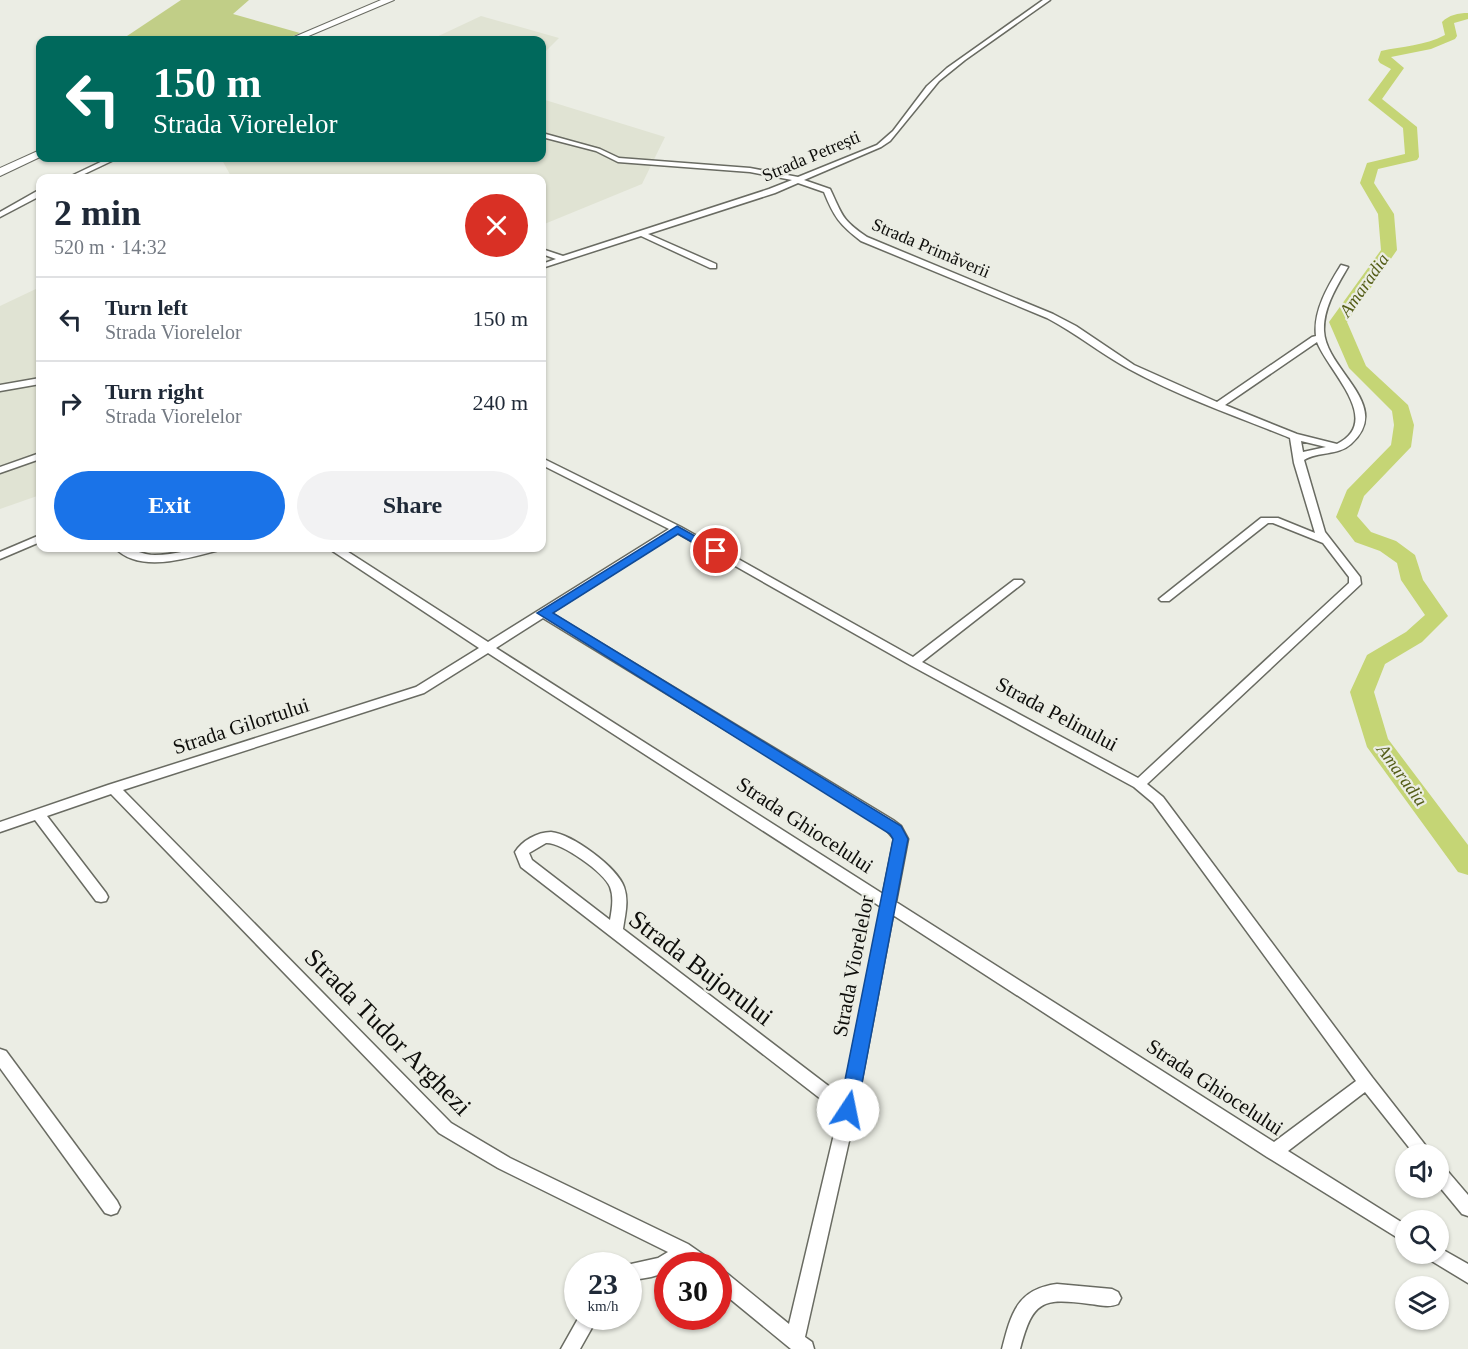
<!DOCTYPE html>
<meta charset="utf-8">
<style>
:root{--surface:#fff;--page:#f2f2f3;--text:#1f2937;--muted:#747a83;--line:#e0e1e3;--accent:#1a73e8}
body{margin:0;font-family:"Times New Roman",serif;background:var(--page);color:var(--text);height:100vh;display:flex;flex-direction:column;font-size:22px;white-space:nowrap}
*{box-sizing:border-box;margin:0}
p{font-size:20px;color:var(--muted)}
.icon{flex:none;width:33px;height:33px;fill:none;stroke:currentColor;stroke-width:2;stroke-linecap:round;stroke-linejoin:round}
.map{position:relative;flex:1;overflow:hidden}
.drawer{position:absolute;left:36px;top:174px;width:510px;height:378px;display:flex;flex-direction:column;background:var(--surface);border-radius:12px;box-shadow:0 2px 4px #0004}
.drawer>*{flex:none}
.top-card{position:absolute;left:36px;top:36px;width:510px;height:126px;border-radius:12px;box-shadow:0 2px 4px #0004;background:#00695c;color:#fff;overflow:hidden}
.tools{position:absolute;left:1395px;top:1144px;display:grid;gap:12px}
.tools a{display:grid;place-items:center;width:54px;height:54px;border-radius:50%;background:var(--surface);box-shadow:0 2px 4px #0004;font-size:30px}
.speed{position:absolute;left:564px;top:1252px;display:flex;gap:12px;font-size:30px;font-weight:700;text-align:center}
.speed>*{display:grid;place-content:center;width:78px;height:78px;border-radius:50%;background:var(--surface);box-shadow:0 2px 4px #0004;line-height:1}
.speed small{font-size:15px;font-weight:400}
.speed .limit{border:9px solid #d22;background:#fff;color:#111}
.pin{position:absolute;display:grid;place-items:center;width:51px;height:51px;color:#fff;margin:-26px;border:3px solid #fff;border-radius:50%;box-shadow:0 2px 6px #0007}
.me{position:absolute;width:66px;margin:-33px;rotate:11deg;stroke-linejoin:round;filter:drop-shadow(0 0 4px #0008)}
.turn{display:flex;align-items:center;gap:21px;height:126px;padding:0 18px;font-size:27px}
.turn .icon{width:78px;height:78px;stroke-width:2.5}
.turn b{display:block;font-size:42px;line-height:51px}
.round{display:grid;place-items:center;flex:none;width:63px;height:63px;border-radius:32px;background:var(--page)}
.overview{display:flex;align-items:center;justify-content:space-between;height:102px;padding:0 18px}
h1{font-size:36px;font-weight:700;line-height:45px}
.action{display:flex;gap:12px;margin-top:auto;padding:12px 18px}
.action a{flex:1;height:69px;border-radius:36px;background:var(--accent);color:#fff;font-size:24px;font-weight:700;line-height:69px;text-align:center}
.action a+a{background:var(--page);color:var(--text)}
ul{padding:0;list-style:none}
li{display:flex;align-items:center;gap:18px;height:84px;padding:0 18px;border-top:2px solid var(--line)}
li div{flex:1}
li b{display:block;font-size:22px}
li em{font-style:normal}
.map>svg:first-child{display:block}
</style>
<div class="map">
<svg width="1468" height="1349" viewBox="0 0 1468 1349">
<rect width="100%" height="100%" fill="#ebede4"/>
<!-- built -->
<g fill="#e0e3d3">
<path d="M481 16 559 38 542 55V40H430Z"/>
<path d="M542 99 665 137 642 184 542 225V178H232L222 160 223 158H542Z"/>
<path d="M40 287V495L0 509V306Z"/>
</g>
<!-- green -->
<path fill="#c1ce87" d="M181 0H249L233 14 300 33 284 40H121Z"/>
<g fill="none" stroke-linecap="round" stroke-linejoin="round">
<!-- river -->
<path fill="#c5d575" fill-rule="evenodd" d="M1468 13V19L1454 23 1457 36 1455 39 1431 49 1391 57 1404 68 1382 99 1417 127 1419 157 1417 160 1378 169 1374 183 1394 214 1397 250 1347 322 1366 366 1408 405 1414 425 1411 447 1364 496 1357 516 1371 532 1396 541 1415 555 1423 580 1448 616 1422 642 1385 664 1374 692 1388 739 1468 845V875L1458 872 1367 747 1350 692 1367 655 1406 632 1425 615 1401 580 1397 563 1380 551 1355 542 1336 517 1347 490 1391 445 1394 425 1392 411 1349 368 1329 322 1381 250 1378 214 1360 183 1367 163 1405 154 1403 128 1368 100 1391 69 1380 63 1378 60 1381 51C1403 46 1424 46 1445 35L1442 22C1449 15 1458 13 1468 13Z"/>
<!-- minor casing -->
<g stroke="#696b62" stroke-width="3">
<g id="minor">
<path d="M1043 0H1050L965 60 939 81 890 141 881 147 804 180 830 189C843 216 841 219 867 237L1053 314 1076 326 1134 365 1217 402 1312 337 1316 336C1313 311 1328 286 1341 265L1348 267C1337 286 1323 308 1324 331 1326 371 1394 405 1351 444 1338 456 1318 451 1304 460L1325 532 1360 577 1361 584 1147 784 1163 797 1372 1077 1433 1155H1415L1365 1092 1288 1151 1406 1225V1243L1267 1157 893 915 856 1110 805 1337 812 1342 814 1349H791L718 1289V1269L724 1271 789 1324 839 1113 521 867 515 852C522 841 537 832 551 832 572 834 617 867 624 887 629 901 625 915 623 929L843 1097 881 907 488 653 424 693 123 790 451 1123 510 1158 688 1244 711 1260 714 1266H690L684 1261 678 1266H668V1272L651 1277 628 1281V1266H622L658 1258 668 1252 498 1168 439 1133 111 794 47 816 106 893 108 897 106 901 101 902 96 901 35 820 0 832V822L108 785 416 687 479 648 331 550 330 548H342L488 642 669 529 542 465V458L681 527 913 657 1014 580H1022L1024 582 1022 584 922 662 1138 778 1349 583V577L1323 543 1273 523H1268L1169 601H1161L1159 599 1261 518H1278L1315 533 1294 463 1290 438C1236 416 1180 397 1129 369 1101 354 1076 333 1047 318L861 241C840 225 834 217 824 192L798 183 775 193 648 234 716 264V268H710L641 236 542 268V264L556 259 542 254V249L563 256 769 189 792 180 750 172 618 162 596 151 542 137V133L600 149 619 158 750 168 798 177 877 145 893 131 927 86 947 68ZM1317 342C1328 371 1384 421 1337 444L1297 434 1225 405ZM1301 441 1326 447 1303 452ZM677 533 910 665 1134 787 1153 803 1356 1081 1274 1142 896 902 908 839 901 826 893 820 551 613ZM543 618 883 826 894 839 883 894 496 648ZM546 843C561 842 604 872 610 887 614 897 612 909 610 920L532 860 529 853Z"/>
<path d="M109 158H118L76 178H67Z"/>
<path d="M37 191H40V196L0 217V212Z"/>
<path d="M40 378V384L0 391V385Z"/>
<path d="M40 453V459L0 473V467Z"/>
<path d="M40 535V542L0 559V552Z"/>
<path d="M115 548C129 546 141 555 155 555 177 555 199 546 220 548L219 550C188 558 140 574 115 548Z"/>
<path d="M0 1049 6 1051 117 1201 120 1207 117 1213 111 1215 105 1213 0 1068Z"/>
<path d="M1438 1165 1444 1167 1468 1195V1216L1462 1214 1438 1185Z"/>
<path d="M1438 1247 1468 1264V1283L1430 1260 1427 1254H1438Z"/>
<path d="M1057 1284 1112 1289 1118 1292 1121 1298 1118 1304C1109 1308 1100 1305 1090 1304 1042 1298 1033 1300 1020 1349H1002C1011 1314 1017 1289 1057 1284Z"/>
<path d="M579 1317H598L580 1349H561Z"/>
</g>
</g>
<!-- primary casing -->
<g stroke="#696b62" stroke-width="2">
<g id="primary">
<path d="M381 0H394L299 40H287Z"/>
<path d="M40 150V157L0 176V168Z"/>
</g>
</g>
<!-- minor -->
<use href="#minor" fill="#fff" fill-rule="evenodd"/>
<!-- primary -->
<use href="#primary" fill="#fff" fill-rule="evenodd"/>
</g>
<!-- route -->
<path fill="#1a73e8" stroke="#114b97" stroke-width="1.5" d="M677 526 722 551 720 553H711L678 534 553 613 901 826 908 839 857 1110 854 1116 848 1118 841 1116 839 1110 893 839 890 834 537 613Z"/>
<g text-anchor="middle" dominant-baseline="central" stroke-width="4.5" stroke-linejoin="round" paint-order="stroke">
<!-- far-street labels -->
<g font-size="18" fill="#0e0e0b" stroke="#ebede4">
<text transform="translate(811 156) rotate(-23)">Strada Petrești</text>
<text transform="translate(931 248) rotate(23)">Strada Primăverii</text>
</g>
<!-- far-water labels -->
<g font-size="18" font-style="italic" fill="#545d18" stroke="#ebede4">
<text transform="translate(1364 285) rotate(-55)">Amaradia</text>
<text transform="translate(1402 775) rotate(54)">Amaradia</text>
</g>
<!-- street labels -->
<g font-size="21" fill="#0e0e0b" stroke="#ebede4">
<text transform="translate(1057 714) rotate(28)">Strada Pelinului</text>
<text transform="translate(241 726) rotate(-18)">Strada Gilortului</text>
<text transform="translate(805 825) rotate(33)">Strada Ghiocelului</text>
<text transform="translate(853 966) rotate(-79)">Strada Viorelelor</text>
<text transform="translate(1215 1087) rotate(33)">Strada Ghiocelului</text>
</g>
<!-- near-street labels -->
<g font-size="26" fill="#0e0e0b" stroke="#ebede4">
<text transform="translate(701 968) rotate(37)">Strada Bujorului</text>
<text transform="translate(388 1032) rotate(45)">Strada Tudor Arghezi</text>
</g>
</g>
</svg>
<div class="tools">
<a><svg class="icon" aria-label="sound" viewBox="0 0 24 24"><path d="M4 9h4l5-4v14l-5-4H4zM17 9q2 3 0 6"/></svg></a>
<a><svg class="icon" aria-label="search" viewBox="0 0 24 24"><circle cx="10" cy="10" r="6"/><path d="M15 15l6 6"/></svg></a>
<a><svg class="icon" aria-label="layers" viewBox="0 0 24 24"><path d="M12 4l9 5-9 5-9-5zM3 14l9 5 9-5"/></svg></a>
</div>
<div class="speed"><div>23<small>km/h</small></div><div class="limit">30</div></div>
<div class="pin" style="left:716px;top:551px;background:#d93025"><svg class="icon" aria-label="arrive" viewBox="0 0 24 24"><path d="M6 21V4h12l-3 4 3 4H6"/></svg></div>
<svg class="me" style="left:848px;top:1110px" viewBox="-20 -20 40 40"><circle r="19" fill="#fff"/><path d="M0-13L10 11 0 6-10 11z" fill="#1a73e8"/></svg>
<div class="top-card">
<div class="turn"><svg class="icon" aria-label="left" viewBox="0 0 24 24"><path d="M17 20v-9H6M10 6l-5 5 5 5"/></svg><div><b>150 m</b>Strada Viorelelor</div></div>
</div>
<section class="drawer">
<div class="overview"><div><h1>2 min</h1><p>520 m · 14:32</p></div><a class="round" style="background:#d93025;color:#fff"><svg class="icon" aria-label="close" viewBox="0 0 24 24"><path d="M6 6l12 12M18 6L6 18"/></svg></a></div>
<ul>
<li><svg class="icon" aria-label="left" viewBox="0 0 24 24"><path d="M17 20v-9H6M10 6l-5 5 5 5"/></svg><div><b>Turn left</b><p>Strada Viorelelor</p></div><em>150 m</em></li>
<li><svg class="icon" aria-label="right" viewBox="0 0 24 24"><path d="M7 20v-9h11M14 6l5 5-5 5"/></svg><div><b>Turn right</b><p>Strada Viorelelor</p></div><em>240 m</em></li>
</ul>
<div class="action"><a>Exit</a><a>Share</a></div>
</section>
</div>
